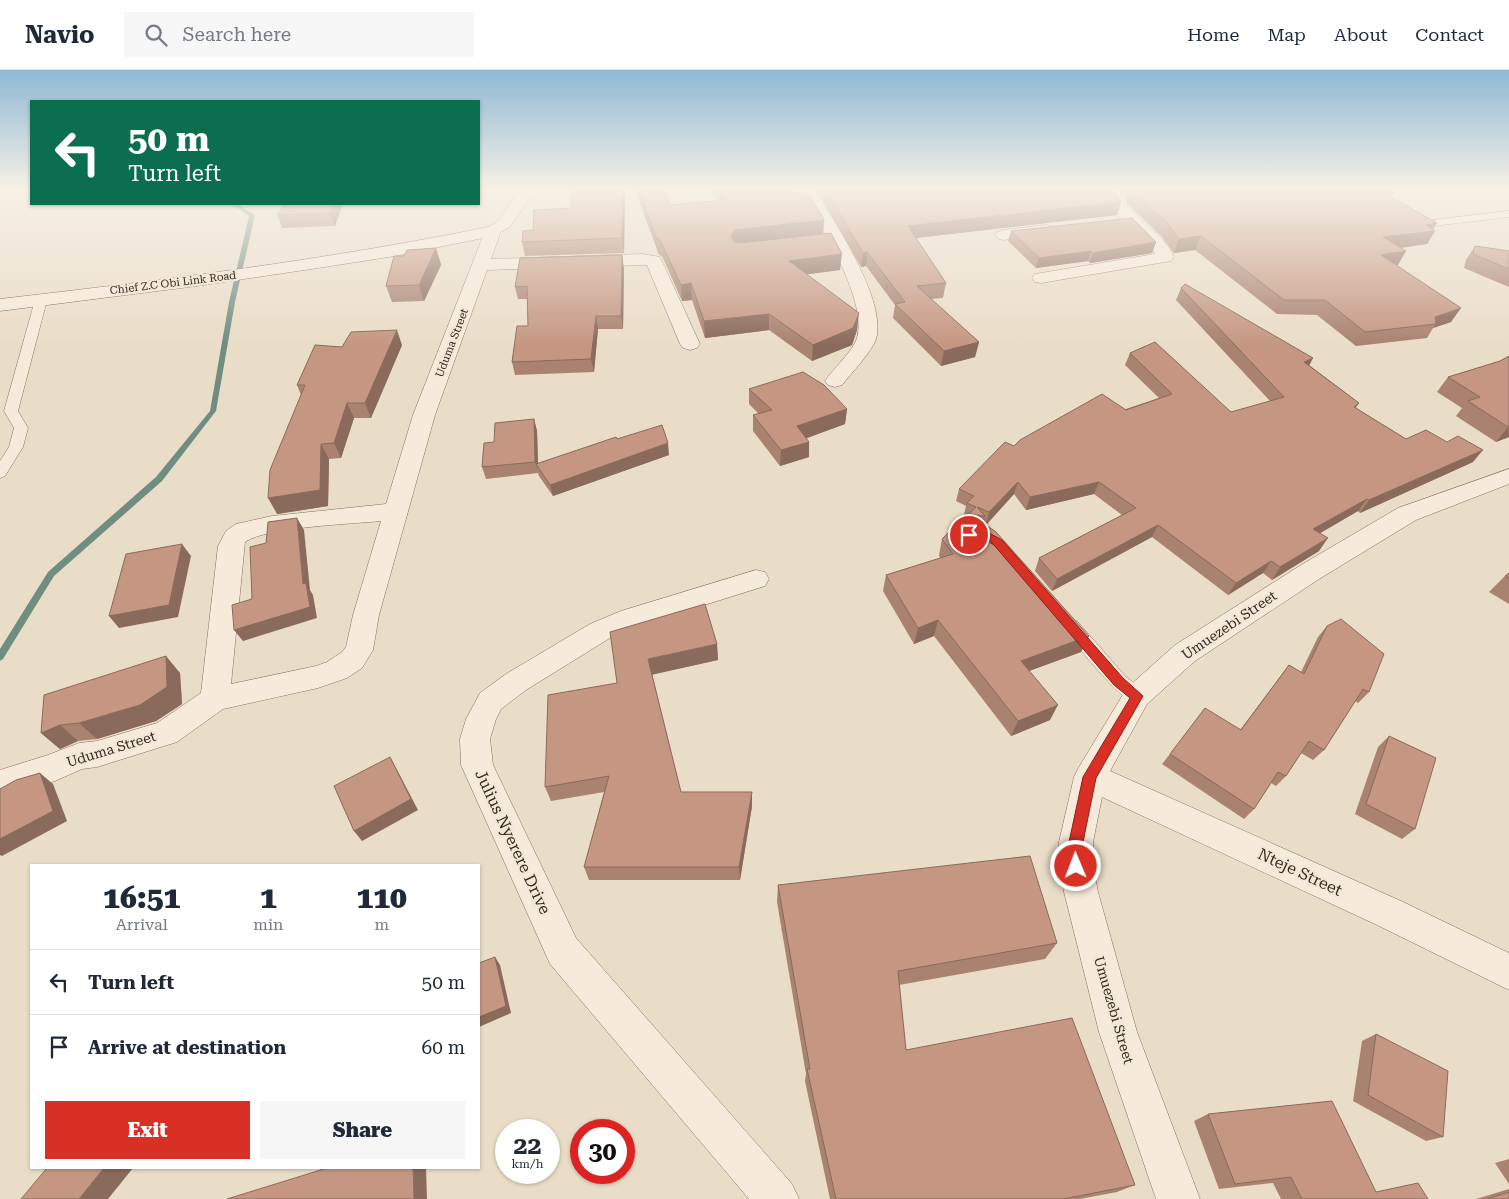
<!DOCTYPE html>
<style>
:root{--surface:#fff;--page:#f6f6f7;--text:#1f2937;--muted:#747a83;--line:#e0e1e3;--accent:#d93025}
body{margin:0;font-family:"Roboto Serif",serif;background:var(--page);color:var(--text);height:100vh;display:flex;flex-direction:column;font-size:19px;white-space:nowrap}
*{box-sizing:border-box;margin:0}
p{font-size:16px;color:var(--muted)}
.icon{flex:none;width:28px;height:28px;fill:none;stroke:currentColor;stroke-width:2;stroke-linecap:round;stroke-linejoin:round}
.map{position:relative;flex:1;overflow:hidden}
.side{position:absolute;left:30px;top:794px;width:450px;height:305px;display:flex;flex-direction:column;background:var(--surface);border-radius:0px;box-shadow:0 1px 4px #0004}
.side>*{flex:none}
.top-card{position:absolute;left:30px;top:30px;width:450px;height:105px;border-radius:0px;box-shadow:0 1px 4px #0004;background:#0b6e4f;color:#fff;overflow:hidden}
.speed{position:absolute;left:495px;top:1049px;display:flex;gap:10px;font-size:25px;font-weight:700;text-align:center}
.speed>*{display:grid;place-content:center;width:65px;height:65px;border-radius:50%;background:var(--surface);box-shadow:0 1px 4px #0004;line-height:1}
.speed small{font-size:12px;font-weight:400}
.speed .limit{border:8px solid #d22;background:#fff;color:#111}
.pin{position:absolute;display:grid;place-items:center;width:42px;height:42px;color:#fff;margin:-21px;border:2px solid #fff;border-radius:50%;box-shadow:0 1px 5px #0007}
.me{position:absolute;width:55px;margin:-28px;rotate:359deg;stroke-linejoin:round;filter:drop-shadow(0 0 4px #0008)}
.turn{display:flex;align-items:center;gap:18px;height:105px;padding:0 15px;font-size:22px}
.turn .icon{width:65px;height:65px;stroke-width:2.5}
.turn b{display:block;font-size:35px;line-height:42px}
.eta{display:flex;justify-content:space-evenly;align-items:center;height:85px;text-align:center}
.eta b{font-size:30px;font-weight:800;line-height:35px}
.action{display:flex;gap:10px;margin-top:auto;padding:10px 15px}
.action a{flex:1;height:58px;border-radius:0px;background:var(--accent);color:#fff;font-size:20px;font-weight:800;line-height:58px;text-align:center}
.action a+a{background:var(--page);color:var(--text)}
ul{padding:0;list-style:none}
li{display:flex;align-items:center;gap:15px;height:65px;padding:0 15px;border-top:1px solid var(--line)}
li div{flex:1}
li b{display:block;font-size:19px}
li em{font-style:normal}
header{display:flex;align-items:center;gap:30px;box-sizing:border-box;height:70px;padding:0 25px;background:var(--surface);border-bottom:1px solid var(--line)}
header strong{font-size:24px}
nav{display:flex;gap:28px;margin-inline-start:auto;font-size:18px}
.search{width:350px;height:45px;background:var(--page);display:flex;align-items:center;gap:12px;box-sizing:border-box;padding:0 18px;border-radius:0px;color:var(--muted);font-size:19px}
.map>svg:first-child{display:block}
</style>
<header>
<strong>Navio</strong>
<div class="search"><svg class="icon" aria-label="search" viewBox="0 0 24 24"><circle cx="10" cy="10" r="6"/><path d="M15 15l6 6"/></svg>Search here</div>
<nav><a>Home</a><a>Map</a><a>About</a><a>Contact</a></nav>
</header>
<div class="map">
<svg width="1509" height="1129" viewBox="0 0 1509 1129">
<rect width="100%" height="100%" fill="#eaddc8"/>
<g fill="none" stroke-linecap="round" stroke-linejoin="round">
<!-- stream -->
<path fill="#708d82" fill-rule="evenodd" d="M232 134H237L255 145 235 232 216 341 162 411 54 506 3 589 0 591V579L48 502 156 407 210 341 229 232 249 146Z"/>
<!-- lane casing -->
<g stroke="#856f5f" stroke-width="1">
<g id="lane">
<path d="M1509 141V147L1433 156 1428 153 1433 150Z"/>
<path d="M41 227 47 230 18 341 28 358 23 377 5 406 0 408V391L9 377 14 358 4 341 35 230Z"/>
<path d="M1071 549 1077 551 1125 606 1144 621 1146 626 1144 631C1142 632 1138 633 1136 633 1121 632 1076 574 1065 561L1062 556 1065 551Z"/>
</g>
</g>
<!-- street casing -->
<g stroke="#856f5f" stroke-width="1">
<g id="street">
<path d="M798 117H813C834 152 887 229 876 269 873 280 850 305 842 315L835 317 828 315 825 311C833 299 853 281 857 268 868 228 818 152 798 117Z"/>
<path d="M1105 117H1121V126L1125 134 1161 168 1170 179 1174 187 1171 191 1041 213 1035 212 1032 208 1035 204 1155 184C1144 158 1106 150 1105 117Z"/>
<path d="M1047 155 1053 157 1055 160 1053 163 1003 170 997 168 995 165 997 162 1003 160Z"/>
<path d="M493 156 499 158 501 161 491 189 642 184 660 187 700 274 697 278 690 280 683 278 680 274 647 195 487 200 435 345 379 545 373 580 362 598 347 608 318 618 223 639 177 672 97 697 82 699 55 711 0 728V700L48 685 79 673 97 671 157 653 201 623 218 476 226 461 236 454 272 446 386 434 413 345 485 161 487 158ZM381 451 353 545 346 577 342 582 327 592 316 596 231 614 245 472C266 457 352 454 381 451Z"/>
<path d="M1509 399V414L1416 450 1319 509 1195 591 1147 634 1110 701 1401 831 1509 883V920L1377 855 1102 727 1093 772V796L1098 822 1137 962 1200 1129H1156L1099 962 1064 822 1059 796V772L1074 707 1079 697 1127 618 1175 575 1301 495 1398 438Z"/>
<path d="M756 500 765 502 769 509 765 516 641 555 610 568 526 620 501 639 496 649 490 669 493 695 576 868 792 1114 799 1129H749L550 894 461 695 460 669 466 649 480 623 506 604 590 554 621 541Z"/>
</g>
</g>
<!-- secondary casing -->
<g stroke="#675042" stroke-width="1">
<path id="secondary" d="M522 117H537L510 157 493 166 395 186 318 198 197 216 0 241V229C164 210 326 190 488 157L498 151Z"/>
</g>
<!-- lane -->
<use href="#lane" fill="#f6ebdb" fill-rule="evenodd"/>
<!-- street -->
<use href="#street" fill="#f6ebdb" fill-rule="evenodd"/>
<!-- secondary -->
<use href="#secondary" fill="#f6ebdb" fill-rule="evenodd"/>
</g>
<!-- wall -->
<g fill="#a98270">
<path d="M625 117 624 183 525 186 522 172 533 160 571 138Z"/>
<path d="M634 117H664L670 135 718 131 712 117H773L824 150 823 164 840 200 807 204 857 260 852 275 812 291 769 260 705 268 692 230 682 231 662 186 659 185Z"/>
<path d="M815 117H1110L1121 132 1117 145 916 168 946 213 943 228 931 229 979 272 975 287 941 296 893 248 895 235 866 196 861 197Z"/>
<path d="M1122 117H1383L1392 127 1435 161 1427 174 1401 178 1398 195H1397L1451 252 1433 258 1427 268 1356 276 1317 245 1277 244 1195 180 1174 183 1162 167 1127 133Z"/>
<path d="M284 134H343L335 156 282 158 277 145Z"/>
<path d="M1011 161 1156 172 1152 183 1090 193 1088 191 1036 198 1008 171Z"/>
<path d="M1475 176 1509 181V217L1464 198 1466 190Z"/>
<path d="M436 178 441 195 424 231 392 232 386 216 404 186Z"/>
<path d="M624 198 623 259H598L594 302 515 305 512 292 528 256 527 229H518L515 217Z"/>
<path d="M1181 218 1309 295 1359 333 1356 338 1406 369 1473 392 1360 443 1358 441 1320 463 1319 481 1272 510 1263 503 1228 525 1152 467 1052 521 1035 501 1039 488 1122 445 1094 424 1026 440 1014 424 986 455 983 454 982 456 1089 566 1081 582 1029 601 1050 650 1011 666 934 566 914 574 883 521 886 505 940 488 939 485 942 469 966 454 968 447 964 445 966 436 956 431 959 419 1014 376 1159 328 1125 295 1130 283 1231 342 1270 331 1176 230Z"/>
<path d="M402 275 371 348H354L341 388 329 389 328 436 277 444 301 325 297 315 342 277Z"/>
<path d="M1509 286V367L1496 372 1456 346 1462 338 1437 322 1448 307 1500 291Z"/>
<path d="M749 319 847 339 845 354 807 368 809 387 780 396 753 361V345L759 344 749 334Z"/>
<path d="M534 349 537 361 538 393 617 369 669 385 553 426 539 406 538 403 486 409 482 397 494 372Z"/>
<path d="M1509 503V534L1489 522 1505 506Z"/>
<path d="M1327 556 1369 622 1358 633 1355 631 1324 680 1313 690 1301 683 1286 706 1276 716 1271 713 1254 739 1244 749 1162 694 1170 684 1240 660 1289 595 1301 602 1318 567Z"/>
<path d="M717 574 718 590 652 604 681 722H752V736L740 810H589L584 797 604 722 551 731 545 717 617 613Z"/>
<path d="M180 603 182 634 156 651 97 669 78 671 60 679 41 663Z"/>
<path d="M1389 666 1415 759 1402 769 1355 744 1378 677Z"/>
<path d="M778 815 1057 873 1045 889 899 915 906 980 1135 1115 1117 1122 1080 1129H830L805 1011 806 1004 777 832Z"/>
<path d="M1376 964 1443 1067 1426 1071 1353 1031 1362 971Z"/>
<path d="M1208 1044 1376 1122 1428 1129H1281L1273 1113 1219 1119 1194 1051Z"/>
<path d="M1509 1089V1114L1495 1093Z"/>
<path d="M1509 1119V1129H1476Z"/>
</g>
<!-- shaded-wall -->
<g fill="#8a6a5b">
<path d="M623 117H625L624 183 622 168Z"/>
<path d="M1394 123 1386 136V124Z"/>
<path d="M1121 132 1117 145 906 169 908 156Z"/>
<path d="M334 134H343L335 156 330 143Z"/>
<path d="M824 150 823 165 735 176 731 167 734 160Z"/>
<path d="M1437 153 1432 161H1435L1427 174 1375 181 1383 167 1426 155Z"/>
<path d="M1201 166 1195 180 1174 183 1179 169Z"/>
<path d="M1156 172 1152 183 1090 193 1093 183Z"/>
<path d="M436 178 441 195 424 231 419 215Z"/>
<path d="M1091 181 1088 191 1036 198 1039 188Z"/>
<path d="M1406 181 1398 195 1373 199 1381 185Z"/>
<path d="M867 182 866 196 861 197 863 183Z"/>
<path d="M842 184 840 200 788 207 789 191Z"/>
<path d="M622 185 624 198 623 259 621 246Z"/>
<path d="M691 213 692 230 682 231 681 215Z"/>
<path d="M1461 238 1451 252 1433 258 1436 254 1435 247Z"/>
<path d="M859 243 857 260 852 275 812 291 813 275Z"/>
<path d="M769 244V260L705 268 704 251Z"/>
<path d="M596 246 598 259 594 302 591 289Z"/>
<path d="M397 260 402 275 371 348 365 333Z"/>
<path d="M979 272 975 287 941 296 944 281Z"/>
<path d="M1313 288 1307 300 1304 292Z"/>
<path d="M347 333 354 348 341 388 334 373Z"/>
<path d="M847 339 845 354 796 372 797 356Z"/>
<path d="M534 349 537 361 538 397 536 394 538 403 535 392Z"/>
<path d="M1508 357 1509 367 1496 372Z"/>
<path d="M809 372V387L780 396 781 380Z"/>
<path d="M668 373 669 385 553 426 550 415Z"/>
<path d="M321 374 329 389 328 436 277 444 268 428Z"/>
<path d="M1483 380 1473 392 1360 443 1369 430Z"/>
<path d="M1018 412 1014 424 986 455 989 442Z"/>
<path d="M1099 412 1094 424 1026 440 1030 427Z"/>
<path d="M1367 429 1358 441 1305 472 1313 459Z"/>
<path d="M297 448 304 460 310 520 313 525 317 548 243 571 234 560 303 514Z"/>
<path d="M1158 455 1152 467 1052 521 1057 509Z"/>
<path d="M1328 468 1319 481 1272 510 1280 497Z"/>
<path d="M182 474 191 486 178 547 119 558 109 546Z"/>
<path d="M1271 491 1263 503 1228 525 1236 513Z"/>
<path d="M938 550 934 566 914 574 918 558Z"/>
<path d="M1089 566 1081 582 1015 606 1021 591Z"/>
<path d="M717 574 718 590 651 605 648 589Z"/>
<path d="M166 586 180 603 182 634 156 651 97 669 79 653Z"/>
<path d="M1058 635 1050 650 1011 666 1018 651Z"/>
<path d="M60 655 78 671 60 679 41 663Z"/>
<path d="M390 687 396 698 418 740 362 771 354 761Z"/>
<path d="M40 703 53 714 67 751 2 786 0 785V769Z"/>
<path d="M752 722V736L740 810 739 797Z"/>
<path d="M495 887 500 895 511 943 479 957V947Z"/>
<path d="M104 1098H133L108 1129H79Z"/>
<path d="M413 1098H426L427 1129H414Z"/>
</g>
<!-- building -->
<g fill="#c59782" stroke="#8a6a5b">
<path d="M572 117H623L622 168 522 172 523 161 533 160 534 140 571 138Z"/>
<path d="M638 117H664L670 135 725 130 718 117H773L810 125 824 150 734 160 731 167 734 172 741 173 831 163 842 184 789 191 859 243 853 258 813 275 769 244 704 251 691 213 681 215 660 170 657 169Z"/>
<path d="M824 117H1110L1121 132 908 156 946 213 917 216 979 272 944 281 895 234 905 232 867 182 863 183Z"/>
<path d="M1130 117H1383L1394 123 1386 124 1437 153 1426 155 1435 161 1383 167 1406 181 1381 185 1461 238 1435 247 1436 254 1365 262 1325 230H1284L1201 166 1179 169 1167 153 1131 120Z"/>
<path d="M284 134H334L330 143 277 145Z"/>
<path d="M1132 148 1156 172 1093 183 1091 181 1039 188 1011 161Z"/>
<path d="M1475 176 1509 181V199L1473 184Z"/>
<path d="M436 178 419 215 386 216 394 186H404L407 180Z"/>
<path d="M622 185 621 246H596L591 289 512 292 517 256H528L527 216 515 217 520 188Z"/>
<path d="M1185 214 1313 288 1304 292 1359 333 1354 337 1406 369 1426 360 1447 372 1458 366 1483 380 1369 430 1367 429 1313 459 1328 468 1280 497 1271 491 1236 513 1158 455 1057 509 1039 488 1136 438 1099 412 1030 427 1018 412 989 442 977 437 985 446 968 445 976 437 967 433 974 426 959 419 1005 372 1014 376 1020 370 1102 324 1126 340 1172 324 1130 283 1155 272 1231 342 1284 327 1181 218Z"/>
<path d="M397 260 365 333H347L334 373 321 374 320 420 268 428 270 400 305 315H297L315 275 342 277 351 262Z"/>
<path d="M1509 286V357H1508L1468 331 1480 327 1448 307 1500 291Z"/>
<path d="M803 302 824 315 847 339 797 356 809 372 781 380 753 345 772 340 749 319Z"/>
<path d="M534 349 535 392 482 397 484 373 494 372 495 353Z"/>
<path d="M662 355 668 373 550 415 536 394 616 367 617 369Z"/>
<path d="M297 448 303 514 306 513 310 537 234 560 232 535 252 529 250 477 266 473 268 452Z"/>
<path d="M957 454 989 457 996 462 1089 566 1021 591 1058 635 1018 651 938 550 918 558 886 505 953 484 942 469Z"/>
<path d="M182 474 169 535 109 546 126 484Z"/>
<path d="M1509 503V508L1505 506Z"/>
<path d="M705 534 717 574 648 589 681 722H752L739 797H584L609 706 545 717 548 625 617 613 610 562Z"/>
<path d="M1341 549 1384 584 1369 622 1363 619 1324 680 1309 671 1286 706 1278 702 1254 739 1170 684 1205 638 1241 660 1289 595 1304 604 1327 556Z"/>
<path d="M166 586 167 617 140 635 79 653 60 655 41 663 44 625Z"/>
<path d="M1389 666 1436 688 1415 759 1366 734Z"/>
<path d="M390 687 411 729 354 761 334 716Z"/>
<path d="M40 703 53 741 0 769V719L16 710Z"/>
<path d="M1030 786 1057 873 898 901 906 980 1072 948 1135 1115 1063 1129H836L807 999H810L778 815Z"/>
<path d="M495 887 506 936 479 947V893Z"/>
<path d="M1376 964 1448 1001 1443 1067 1368 1025Z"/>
<path d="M1332 1031 1376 1122 1418 1113 1428 1129H1302L1291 1107 1235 1114 1208 1044Z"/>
<path d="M47 1098H104L79 1129H21Z"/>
<path d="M327 1098H413L414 1129H227Z"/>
<path d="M1509 1122V1129H1487Z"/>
</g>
<!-- sky -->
<linearGradient id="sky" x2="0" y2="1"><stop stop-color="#8fb8d4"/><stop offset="0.43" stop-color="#f6f0e6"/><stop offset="1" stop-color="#f6f0e6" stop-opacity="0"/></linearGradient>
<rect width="1509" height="275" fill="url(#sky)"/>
<!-- route -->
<path fill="#d93025" stroke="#8d1f18" d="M969 461 989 463 1002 470 1123 608 1143 626 1096 708 1083 772 1084 796 1081 801 1076 803 1072 801 1069 796V772L1083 707 1130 628 1114 615 994 475 986 470 965 467 964 465Z"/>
<g text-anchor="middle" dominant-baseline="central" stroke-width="4.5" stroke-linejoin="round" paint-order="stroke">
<!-- far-street labels -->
<g font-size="11" fill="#372921" stroke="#f2e8d7">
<text transform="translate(173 213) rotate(-7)">Chief Z.C Obi Link Road</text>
<text transform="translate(452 273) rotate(-69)">Uduma Street</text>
</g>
<!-- street labels -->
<g font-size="14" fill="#372921" stroke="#f2e8d7">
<text transform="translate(1229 555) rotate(-34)">Umuezebi Street</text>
<text transform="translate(111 679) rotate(-17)">Uduma Street</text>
<text transform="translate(1114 940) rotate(74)">Umuezebi Street</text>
</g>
<!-- near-street labels -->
<g font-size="16" fill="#372921" stroke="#f2e8d7">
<text transform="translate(513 772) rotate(65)">Julius Nyerere Drive</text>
<text transform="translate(1300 802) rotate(25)">Nteje Street</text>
</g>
</g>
</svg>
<div class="speed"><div>22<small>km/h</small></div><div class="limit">30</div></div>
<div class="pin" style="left:969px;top:465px;background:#d93025"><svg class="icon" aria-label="arrive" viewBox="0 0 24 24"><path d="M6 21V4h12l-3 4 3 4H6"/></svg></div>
<svg class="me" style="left:1076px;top:796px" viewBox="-20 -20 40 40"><circle r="17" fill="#d93025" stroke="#fff" stroke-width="3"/><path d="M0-11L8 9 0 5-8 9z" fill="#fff"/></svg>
<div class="top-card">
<div class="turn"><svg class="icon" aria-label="left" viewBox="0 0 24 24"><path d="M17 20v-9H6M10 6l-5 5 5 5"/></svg><div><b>50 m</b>Turn left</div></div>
</div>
<section class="side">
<div class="eta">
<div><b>16:51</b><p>Arrival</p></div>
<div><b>1</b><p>min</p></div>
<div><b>110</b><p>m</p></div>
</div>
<ul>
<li><svg class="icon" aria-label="left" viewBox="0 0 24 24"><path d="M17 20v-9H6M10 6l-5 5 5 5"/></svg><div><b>Turn left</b></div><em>50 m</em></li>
<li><svg class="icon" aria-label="arrive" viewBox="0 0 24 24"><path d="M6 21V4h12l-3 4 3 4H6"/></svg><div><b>Arrive at destination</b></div><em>60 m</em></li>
</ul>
<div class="action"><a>Exit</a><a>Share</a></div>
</section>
</div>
